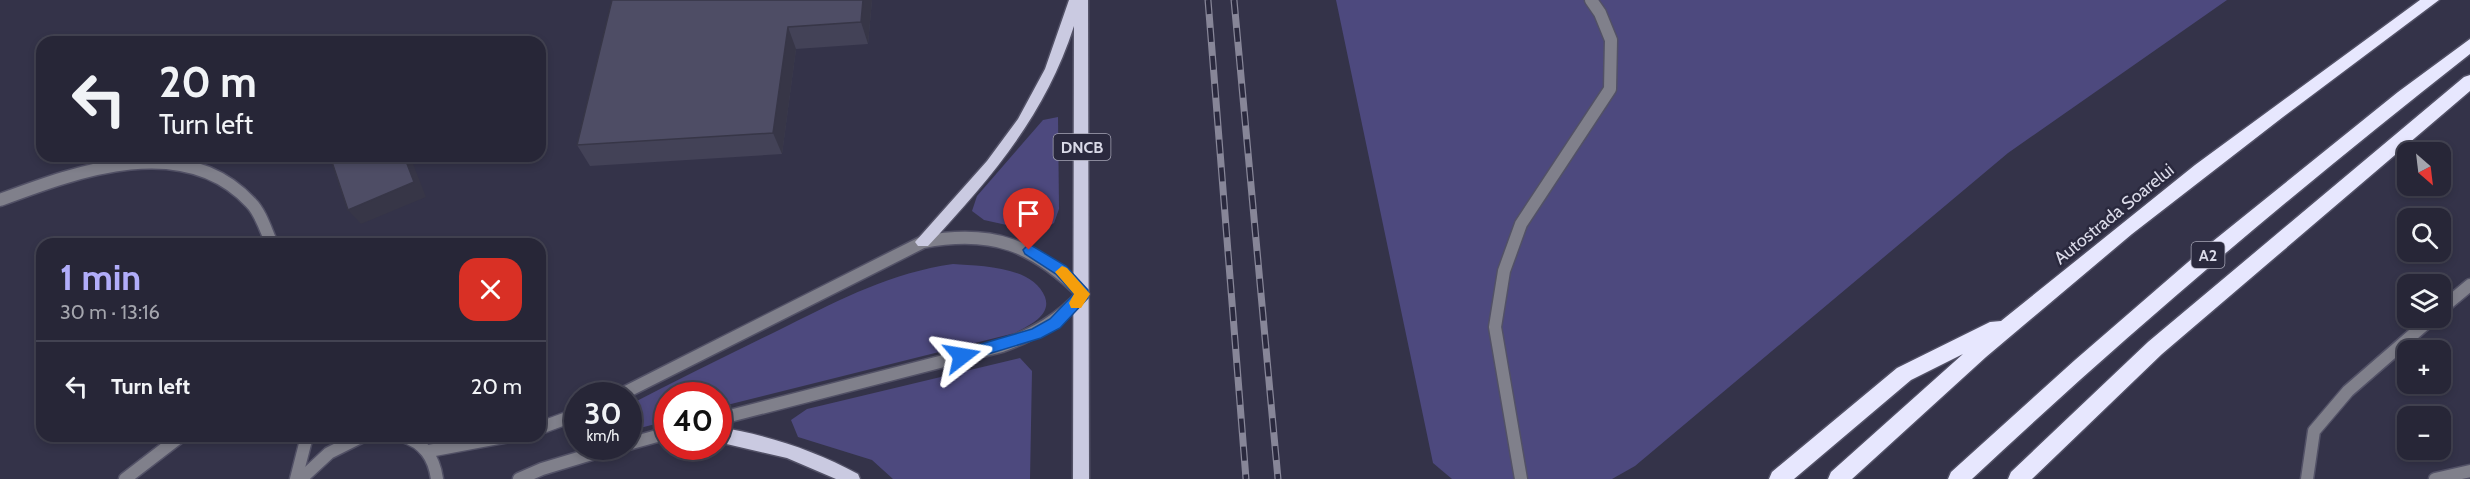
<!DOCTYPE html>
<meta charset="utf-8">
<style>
:root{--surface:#272637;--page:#2f2e3f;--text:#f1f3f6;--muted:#a4a5ad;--line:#434352;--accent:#b1adfa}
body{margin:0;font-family:Cabin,sans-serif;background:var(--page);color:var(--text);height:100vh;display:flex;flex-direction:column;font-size:22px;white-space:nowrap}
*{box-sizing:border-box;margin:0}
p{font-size:20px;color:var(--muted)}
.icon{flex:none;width:33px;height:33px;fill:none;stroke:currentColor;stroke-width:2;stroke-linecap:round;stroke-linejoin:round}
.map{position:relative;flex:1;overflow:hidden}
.drawer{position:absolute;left:36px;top:238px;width:510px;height:204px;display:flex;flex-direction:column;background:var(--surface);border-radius:18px;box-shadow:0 3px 9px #0003,0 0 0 2px var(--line)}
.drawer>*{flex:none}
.banner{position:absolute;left:36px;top:36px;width:510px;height:126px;border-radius:18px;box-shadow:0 3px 9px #0003,0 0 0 2px var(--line);background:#272637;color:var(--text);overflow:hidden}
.needle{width:39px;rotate:152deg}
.fabs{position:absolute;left:2397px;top:142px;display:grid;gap:12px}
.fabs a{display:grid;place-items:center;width:54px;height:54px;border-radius:12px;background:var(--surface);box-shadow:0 3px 9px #0003,0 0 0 2px var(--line);font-size:30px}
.speed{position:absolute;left:564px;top:382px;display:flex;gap:12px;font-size:30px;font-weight:700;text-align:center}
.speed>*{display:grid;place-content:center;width:78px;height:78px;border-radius:50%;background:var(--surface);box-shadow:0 3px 9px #0003,0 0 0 2px var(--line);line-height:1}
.speed small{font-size:15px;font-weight:400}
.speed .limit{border:9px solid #d22;background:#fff;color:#111}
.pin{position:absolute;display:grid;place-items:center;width:51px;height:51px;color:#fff;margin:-62px -26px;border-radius:50% 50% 50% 0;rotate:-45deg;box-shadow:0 0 6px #0007}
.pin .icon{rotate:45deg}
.me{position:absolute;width:66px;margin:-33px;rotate:76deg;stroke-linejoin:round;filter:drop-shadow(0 0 4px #0008)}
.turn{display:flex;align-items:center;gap:21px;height:126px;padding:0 24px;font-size:27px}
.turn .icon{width:78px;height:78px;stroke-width:2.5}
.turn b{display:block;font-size:42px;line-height:51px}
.round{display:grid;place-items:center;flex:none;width:63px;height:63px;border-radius:18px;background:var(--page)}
.head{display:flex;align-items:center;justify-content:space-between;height:102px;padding:0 24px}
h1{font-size:36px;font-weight:700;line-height:45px;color:var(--accent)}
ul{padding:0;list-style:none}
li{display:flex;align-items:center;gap:18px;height:90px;padding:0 24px;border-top:2px solid var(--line)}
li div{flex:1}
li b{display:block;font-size:22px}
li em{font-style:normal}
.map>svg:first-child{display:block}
</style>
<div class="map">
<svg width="2470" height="479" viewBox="0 0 2470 479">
<rect width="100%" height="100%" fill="#343349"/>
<!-- green -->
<g fill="#4d497e">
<path d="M1336 0H2227L2008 153 1635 466 1612 479H1452L1433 463Z"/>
<path d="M1058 117 1059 209 1054 223 1038 232 984 220 972 211 977 196 1043 120Z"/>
<path d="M953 264C981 266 1033 266 1045 297 1052 316 1028 326 1015 333L719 407 718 396H668L667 421 640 428 629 422V405C681 378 734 352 787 326 843 298 891 273 953 264Z"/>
<path d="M1020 358 1032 371 1030 479H893L872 460 798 437 791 420 807 409Z"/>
</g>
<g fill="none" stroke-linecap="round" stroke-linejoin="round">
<!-- service casing -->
<g stroke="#525166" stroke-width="15">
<path id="service" d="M125 479 181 436"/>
</g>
<!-- minor casing -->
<g stroke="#525166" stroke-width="15">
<g id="minor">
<path d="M2440 310 2470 285"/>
<path d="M1521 479 1495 327 1504 271 1521 224 1610 89 1611 40 1600 13 1591 0"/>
<path d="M2307 479 2314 431 2348 391 2432 318"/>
<path d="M2435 479 2470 471"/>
</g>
</g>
<!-- tertiary casing -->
<g stroke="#525166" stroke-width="15">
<g id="tertiary">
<path d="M0 200C78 171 185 131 251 203 261 213 266 231 272 244"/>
<path d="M618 396 923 242C993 229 1033 245 1083 294 1060 320 1034 334 1002 346L718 419"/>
<path d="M540 428 578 414"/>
<path d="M403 436C424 443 434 457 437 479"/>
<path d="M628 444 668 433"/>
<path d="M429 451 509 436"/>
<path d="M296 479 307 436"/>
<path d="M301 479 329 453 363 436"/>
<path d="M519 479 542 469 615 447"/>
</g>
</g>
<!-- primary casing -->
<g stroke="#525166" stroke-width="3">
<g id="primary">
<path d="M1069 0H1088L1089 479H1073L1074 26C1045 116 991 178 928 246H918L915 242 987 161 1018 119 1045 69Z"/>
<path d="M718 427C768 435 814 450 858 474L860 479H836L787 458 718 442Z"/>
</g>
</g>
<!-- motorway casing -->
<g stroke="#525166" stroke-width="3">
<g id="motorway">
<path d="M2420 0H2439L2283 117 2132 234 1986 357 1852 479H1828L1831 472 1963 354 1911 380 1794 479H1769L1772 472 1897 368 1990 322 2001 321 2195 165Z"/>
<path d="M2470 39V54C2298 189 2132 329 1972 479H1948L1951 472 2075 360 2202 250 2398 92Z"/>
<path d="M2470 75V91L2162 354 2032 479H2008L2011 472 2148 342 2464 77Z"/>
</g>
</g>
<!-- service -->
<use href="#service" stroke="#80808b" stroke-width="12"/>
<!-- minor -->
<use href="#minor" stroke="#80808b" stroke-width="12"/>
<!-- tertiary -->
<use href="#tertiary" stroke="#80808b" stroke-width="12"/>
<!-- primary -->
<use href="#primary" fill="#cacae1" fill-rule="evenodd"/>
<!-- motorway -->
<use href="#motorway" fill="#e7e7fe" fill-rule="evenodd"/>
<!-- rail casing -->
<g stroke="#878698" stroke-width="7">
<g id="rail">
<path d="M1208 0 1246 479"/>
<path d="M1234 0 1278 479"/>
</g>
</g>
<!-- rail -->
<use href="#rail" stroke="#2a293e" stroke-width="4.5" stroke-dasharray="14" stroke-linecap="butt"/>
</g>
<!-- wall -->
<path fill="#434257" d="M612 0H872L868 44 796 49 782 154 590 166 577 145Z"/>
<!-- shaded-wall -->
<g fill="#373647">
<path d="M863 0H872L868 44 861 22Z"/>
<path d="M788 27 796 49 782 154 773 133Z"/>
<path d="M404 156H410L426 197 361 224 348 210Z"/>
</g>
<!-- building -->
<g fill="#4e4d65" stroke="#373647" stroke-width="1.5">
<path d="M612 0H863L861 22 788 27 773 133 577 145Z"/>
<path d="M330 156H404L414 182 348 210Z"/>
</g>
<!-- route -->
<path fill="#1a73e8" stroke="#114b97" stroke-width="1.5" d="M1029 244 1066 266 1088 290V298L1060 328 1041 338 962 362 957 360 955 356 957 351 1032 329 1050 319 1074 294 1056 274 1025 254 1023 250Z"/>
<!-- slow -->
<path fill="#f59e0b" d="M1062 266 1067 268 1090 294 1081 308H1071L1069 303 1074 294 1055 272Z"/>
<g text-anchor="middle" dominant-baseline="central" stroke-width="5" stroke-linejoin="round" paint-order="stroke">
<!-- shield labels -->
<g fill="#2a293e" stroke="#a5a5b5" stroke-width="1.5">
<rect x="1053.5" y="134" width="57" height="26" rx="4.5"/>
<rect x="2191.5" y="242" width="33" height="26" rx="4.5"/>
</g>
<g font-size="16" font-weight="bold" fill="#dadae8">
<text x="1082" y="147">DNCB</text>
<text x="2208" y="255">A2</text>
</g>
<!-- street labels -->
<g font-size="18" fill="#dadae8" stroke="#2a293e">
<text transform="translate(2114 214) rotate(-39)">Autostrada Soarelui</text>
</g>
</g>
</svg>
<div class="fabs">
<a><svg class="needle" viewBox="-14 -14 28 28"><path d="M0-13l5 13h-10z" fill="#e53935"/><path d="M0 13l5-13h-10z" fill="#a4a5ad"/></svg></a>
<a><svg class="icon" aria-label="search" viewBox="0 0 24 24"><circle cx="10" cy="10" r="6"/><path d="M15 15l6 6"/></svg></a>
<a><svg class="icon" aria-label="layers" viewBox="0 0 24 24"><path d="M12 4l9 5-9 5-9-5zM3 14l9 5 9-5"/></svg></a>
<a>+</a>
<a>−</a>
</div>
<div class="speed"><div>30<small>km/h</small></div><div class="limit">40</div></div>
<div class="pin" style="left:1029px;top:250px;background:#d93025"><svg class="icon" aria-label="arrive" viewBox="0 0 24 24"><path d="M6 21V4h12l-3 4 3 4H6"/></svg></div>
<svg class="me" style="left:962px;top:356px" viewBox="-20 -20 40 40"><path d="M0-17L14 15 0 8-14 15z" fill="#1a73e8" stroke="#fff" stroke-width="4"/></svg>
<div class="banner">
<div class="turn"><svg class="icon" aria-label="left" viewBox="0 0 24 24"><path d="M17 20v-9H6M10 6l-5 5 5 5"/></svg><div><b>20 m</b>Turn left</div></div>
</div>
<section class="drawer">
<div class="head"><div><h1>1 min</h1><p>30 m · 13:16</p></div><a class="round" style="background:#d93025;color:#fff"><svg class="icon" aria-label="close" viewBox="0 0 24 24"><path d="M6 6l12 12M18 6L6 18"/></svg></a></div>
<ul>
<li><svg class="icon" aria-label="left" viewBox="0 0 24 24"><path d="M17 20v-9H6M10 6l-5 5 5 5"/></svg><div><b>Turn left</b></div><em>20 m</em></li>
</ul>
</section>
</div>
